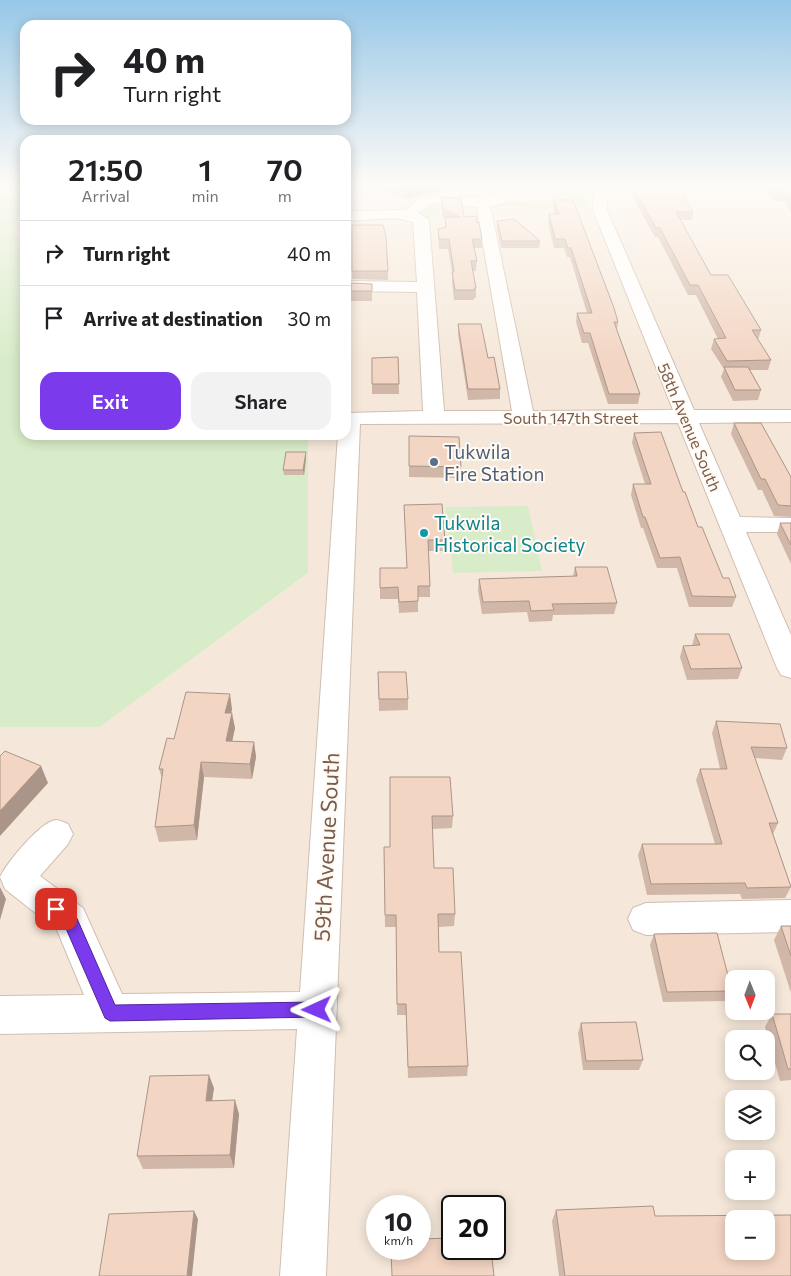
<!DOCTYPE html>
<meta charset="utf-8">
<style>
:root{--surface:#fff;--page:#f2f2f2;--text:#202124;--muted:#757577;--line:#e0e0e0;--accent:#7c3aed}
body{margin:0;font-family:Commissioner,sans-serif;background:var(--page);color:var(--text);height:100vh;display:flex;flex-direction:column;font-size:19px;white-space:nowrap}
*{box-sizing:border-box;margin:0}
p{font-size:16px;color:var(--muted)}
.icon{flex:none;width:28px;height:28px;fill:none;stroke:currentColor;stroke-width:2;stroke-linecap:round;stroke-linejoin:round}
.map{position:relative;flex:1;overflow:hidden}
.drawer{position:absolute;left:20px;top:135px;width:331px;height:305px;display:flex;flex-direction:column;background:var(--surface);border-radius:15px;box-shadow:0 2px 12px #0003}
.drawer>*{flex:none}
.guide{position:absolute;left:20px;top:20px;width:331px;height:105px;border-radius:15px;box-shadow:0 2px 12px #0003;background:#fff;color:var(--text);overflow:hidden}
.needle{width:32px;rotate:179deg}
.fabs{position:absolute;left:725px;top:970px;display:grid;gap:10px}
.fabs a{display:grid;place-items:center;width:50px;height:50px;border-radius:10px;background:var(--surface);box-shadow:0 2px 12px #0003;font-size:25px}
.speed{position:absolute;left:366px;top:1195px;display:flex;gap:10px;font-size:25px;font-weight:700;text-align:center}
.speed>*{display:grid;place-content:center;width:65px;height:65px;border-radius:50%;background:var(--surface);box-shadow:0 2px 12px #0003;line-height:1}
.speed small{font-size:12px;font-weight:400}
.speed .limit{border:2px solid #111;border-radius:8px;background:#fff;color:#111}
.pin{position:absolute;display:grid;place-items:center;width:42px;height:42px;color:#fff;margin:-21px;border-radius:10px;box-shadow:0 2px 8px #0006}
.me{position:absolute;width:55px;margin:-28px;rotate:269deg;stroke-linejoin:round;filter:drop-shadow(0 0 4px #0008)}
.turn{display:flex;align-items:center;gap:18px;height:105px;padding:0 20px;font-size:22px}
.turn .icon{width:65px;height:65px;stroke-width:2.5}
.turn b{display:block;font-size:35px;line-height:42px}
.eta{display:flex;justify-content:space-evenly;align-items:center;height:85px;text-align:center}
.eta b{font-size:30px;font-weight:600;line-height:35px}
.button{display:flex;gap:10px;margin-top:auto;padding:10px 20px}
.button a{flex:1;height:58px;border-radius:15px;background:var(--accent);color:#fff;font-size:20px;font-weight:600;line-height:58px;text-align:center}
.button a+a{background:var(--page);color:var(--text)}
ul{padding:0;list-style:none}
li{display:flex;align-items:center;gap:15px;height:65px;padding:0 20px;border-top:1px solid var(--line)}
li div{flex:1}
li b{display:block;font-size:19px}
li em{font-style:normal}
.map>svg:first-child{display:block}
</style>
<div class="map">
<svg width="791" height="1276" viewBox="0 0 791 1276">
<rect width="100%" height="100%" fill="#fdf6ec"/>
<!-- residential -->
<g fill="#f5e8da" fill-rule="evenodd">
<rect x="0" y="184" width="25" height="10"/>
<path d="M564 184H791V1276H0V727H100L308 573V435H346V213L422 208 508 200 548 202 566 189ZM734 979H766V1011H734ZM734 1039H766V1071H734ZM734 1099H766V1131H734ZM734 1159H766V1191H734ZM378 1206H420V1249H378ZM452 1206H495V1249H452ZM734 1219H766V1251H734Z"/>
<path d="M25 209V256L14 228Z"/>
</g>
<!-- education -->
<path fill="#f3e8fa" d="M346 184H564L566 189 559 198 548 202 508 200 422 208V211L346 213Z"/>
<!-- green -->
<g fill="#d8ecc9">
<path d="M566 184H584L588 205 540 209 515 206 443 207 440 208V216L427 218 423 215 426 205 437 202 500 203C523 197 549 211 567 192Z"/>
<path d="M25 194V209L14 228 25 256V435H308V573L100 727H0V195Z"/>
<path d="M528 506 542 571 453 573 445 507Z"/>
</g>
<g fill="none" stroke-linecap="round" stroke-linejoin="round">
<!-- minor casing -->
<g stroke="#d1beb0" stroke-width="2">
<g id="minor">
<path d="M463 184H502L509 187 513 196 505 203 489 207 491 210 533 411 673 410 593 210 594 184H608L607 210 694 410H791V422L699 423 740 517 791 518V532H746L791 635V678L781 675 777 668 678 423 360 424 326 1276H280L297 1029 0 1034V996L84 995 57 930 5 889 0 877C6 864 42 819 57 820 60 820 65 823 68 824L73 834 68 844 40 876 83 908 122 994 300 992 338 435H346V413L423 411 417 292 346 291V281L417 282 413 222 396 218 346 221V211L405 210 419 199 450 190ZM476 189 495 191 498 195 483 198 458 197ZM438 203 478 207 477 210 512 411H444L429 220 419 213 429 205Z"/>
<path d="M791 900V932L646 935 633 930 628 919 633 908 646 903Z"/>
</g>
</g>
<!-- minor -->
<use href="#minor" fill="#fff" fill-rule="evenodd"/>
</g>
<!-- wall -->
<g fill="#d1b7a8">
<path d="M373 184H458L449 188 405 199Z"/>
<path d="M763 184H791V212L783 201H774Z"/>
<path d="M633 187 693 212 692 220H681L711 275 761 330 758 340 771 360 768 370H750L761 390 758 400 733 401 721 377 724 369 711 349 714 339H718L696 295H688L658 237H655L632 196Z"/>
<path d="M442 197 464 217 477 223 482 239V248H474L477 261 476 271H473L476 288V298H474V300H454L452 282V272L448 249H439L438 229 445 228V218H443L441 205Z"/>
<path d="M554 200 618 322 617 330 640 394 638 404H608L588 343H582L576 322 577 313H587L570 257H567L564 248H554L548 223 549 214H555L553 209Z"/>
<path d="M497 221 540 241 539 248H501L497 229Z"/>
<path d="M352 271H388V280L352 279Z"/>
<path d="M351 283 372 284V301H351Z"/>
<path d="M458 324 488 358 500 389V399L468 400 458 334Z"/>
<path d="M398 357 399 394H372V358Z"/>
<path d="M734 423 791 477V517L774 516 762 490H758L731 434Z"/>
<path d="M634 433 683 492 698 527 723 578 736 597 732 607H689L677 568H657L643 528H641L631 495 633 484H645L632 443Z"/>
<path d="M409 436 461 467V478L409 477Z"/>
<path d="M306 458 304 475H284L283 470Z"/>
<path d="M404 505 445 540V551H428L430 586V597H418V612L399 613 398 599H380V588L407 568Z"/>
<path d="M780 523H791V564L777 534Z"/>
<path d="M575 567 617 603 614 614 553 615 552 621 529 622 527 612 482 614 478 590 479 579 573 576Z"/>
<path d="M695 634 742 668 738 679 687 680 680 657 683 646H692Z"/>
<path d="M378 672 408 699V710L379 711Z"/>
<path d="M232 709 231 713 235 728 232 741 254 742 256 757 252 779 204 777 197 840 159 842 155 827 162 779 159 769 174 739Z"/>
<path d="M716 721 787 748 782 760 755 758 778 823 773 834 791 887 785 898 742 899 740 894 647 895 638 855 642 844H715L696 780 700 769H720L712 733Z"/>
<path d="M390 777 453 816 452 828 432 829 434 868 455 914 454 926 439 927V952L468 1066 467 1076 408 1078 406 1015H397L396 927H385L384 847H390Z"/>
<path d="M781 926H791V993L774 940Z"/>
<path d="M654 934 732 991 727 1001 663 1002 650 945Z"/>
<path d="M772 1014H791V1080L780 1081 765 1027Z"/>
<path d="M581 1023 643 1060 639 1070H583L578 1033Z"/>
<path d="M214 1088 212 1101 239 1114 234 1168 143 1169 137 1156Z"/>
<path d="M556 1210 655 1216 791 1276H559L552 1221Z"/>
</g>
<!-- shaded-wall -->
<g fill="#aa9588">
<path d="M405 184H458L449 188 405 199Z"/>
<path d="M306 452V458L304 475 303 470Z"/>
<path d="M230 694 232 709 228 728 225 713Z"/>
<path d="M232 713 235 728 229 756 226 741Z"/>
<path d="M254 742 256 757 252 779 250 764Z"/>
<path d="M201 762 204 777 197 840 194 825Z"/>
<path d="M41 766 48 783 0 836V811Z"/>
<path d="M0 887 6 899 0 920Z"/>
<path d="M209 1075 214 1088 210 1114 206 1101Z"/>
<path d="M235 1100 239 1114 234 1168 230 1155Z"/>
<path d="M194 1211 198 1219 192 1276H187Z"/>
</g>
<!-- building -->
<g fill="#f3d5c3" stroke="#aa9588" fill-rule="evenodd">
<path d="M771 184H791V200L785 192H776Z"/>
<path d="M679 186 693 212H676L711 275H728L761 330H752L771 360 727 361 714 339 726 338 698 285H690L660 228H656L633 187Z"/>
<path d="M442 197 461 198 464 217 476 216 477 223 479 222 482 239H472L477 261H471L476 288H474L475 290H455L452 272H454L449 239H439L438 229 446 227 445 217H460L443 209Z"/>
<path d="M554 200H573L614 308 618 322H614L640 394H609L590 333H584L577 313H592L571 248H568L565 239H555L549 214H559Z"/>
<path d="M514 219 540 241H502L497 221Z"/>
<path d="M352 225H383L386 237 388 271H352Z"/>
<path d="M351 283 372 284V291H351Z"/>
<path d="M458 324H481L488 358 494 357 500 389H468Z"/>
<path d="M398 357 399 384H372V358Z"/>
<path d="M724 367H748L761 390H735Z"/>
<path d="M734 423H761L791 477V506L778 505 765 479H761Z"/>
<path d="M661 432 683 492H685L698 527H702L723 578H729L736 597 692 596 680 557 660 558 645 517H643L633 484H651L634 433Z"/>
<path d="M409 436 459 437 461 467 409 466Z"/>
<path d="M286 452H306L303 470H283Z"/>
<path d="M442 504 445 540H428L430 586H418V601L399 602 398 587 380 588V568H407L404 505Z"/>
<path d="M780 523H791V545Z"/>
<path d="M575 567H607L617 603 552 604 554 610 531 611 529 601 483 602 479 579 577 576Z"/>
<path d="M695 634H729L742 668 691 669 683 646 700 645Z"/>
<path d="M378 672H406L408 699H379Z"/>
<path d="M186 692 230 694 225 713H232L226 741 254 742 250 764 201 762 194 825 155 827 163 769H159L167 738 174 739Z"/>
<path d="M716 721 780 724 787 748 751 747 778 823H769L791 887 747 888 745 883 651 884 642 844H722L700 769H727Z"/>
<path d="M5 751 41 766 0 811V756Z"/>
<path d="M390 777H450L453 816H432L434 868H453L455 914H438L439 952H461L468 1066 408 1067 406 1004H397L396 915H385L384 847H390Z"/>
<path d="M781 926H791V956Z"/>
<path d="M717 933 732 991 667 992 654 934Z"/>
<path d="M772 1014H791V1069H788Z"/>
<path d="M636 1022 643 1060 586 1061 581 1023Z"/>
<path d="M209 1075 206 1101 235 1100 230 1155 137 1156 150 1076Z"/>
<path d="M653 1206 655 1216 791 1215V1276H565L556 1210ZM734 1219H766V1251H734Z"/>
<path d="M194 1211 187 1276H99L109 1214Z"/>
<path d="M452 1238V1249H491L494 1276H392L391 1249H420V1239Z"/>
</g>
<!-- sky -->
<linearGradient id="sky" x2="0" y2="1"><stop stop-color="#97c7e8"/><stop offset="0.51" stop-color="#fefbf6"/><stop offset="1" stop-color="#fefbf6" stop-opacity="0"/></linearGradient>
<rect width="791" height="362" fill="url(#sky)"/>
<!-- route -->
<path fill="#7c3aed" stroke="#51269a" d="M56 902 75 914 115 1005 317 1002 323 1004 325 1010 323 1015 317 1017 110 1021 105 1018 64 924 51 914 49 909 51 904Z"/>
<!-- markers -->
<circle fill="#5c6f8a" stroke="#fffaf3" stroke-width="2" cx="434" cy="462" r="5"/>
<circle fill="#0f9aa8" stroke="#fffaf3" stroke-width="2" cx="424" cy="533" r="5"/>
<g text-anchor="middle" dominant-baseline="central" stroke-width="4" stroke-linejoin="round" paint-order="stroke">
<!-- far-street labels -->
<g font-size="16" fill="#7a5c4d" stroke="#fffaf3">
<text x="571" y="417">South 147th Street</text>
<text transform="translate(690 427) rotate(67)">58th Avenue South</text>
</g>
<!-- service labels -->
<g font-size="19" fill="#4e5e75" stroke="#fffaf3" text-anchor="start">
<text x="444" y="451">Tukwila<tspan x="444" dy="22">Fire Station</tspan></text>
</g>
<!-- culture labels -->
<g font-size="19" fill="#0d838f" stroke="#fffaf3" text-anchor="start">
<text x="434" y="522">Tukwila<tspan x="434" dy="22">Historical Society</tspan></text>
</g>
<!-- near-street labels -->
<g font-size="22" fill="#7a5c4d" stroke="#fffaf3">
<text transform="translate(326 847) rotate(-87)">59th Avenue South</text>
</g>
</g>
</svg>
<div class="fabs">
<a><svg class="needle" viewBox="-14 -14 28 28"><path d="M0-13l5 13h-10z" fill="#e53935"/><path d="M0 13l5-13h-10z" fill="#757577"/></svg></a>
<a><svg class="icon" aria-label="search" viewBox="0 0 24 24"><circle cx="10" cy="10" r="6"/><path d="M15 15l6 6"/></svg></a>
<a><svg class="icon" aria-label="layers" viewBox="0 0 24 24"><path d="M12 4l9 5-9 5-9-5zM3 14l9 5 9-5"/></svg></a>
<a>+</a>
<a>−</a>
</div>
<div class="speed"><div>10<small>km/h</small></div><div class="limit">20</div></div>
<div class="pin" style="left:56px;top:909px;background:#d93025"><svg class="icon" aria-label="arrive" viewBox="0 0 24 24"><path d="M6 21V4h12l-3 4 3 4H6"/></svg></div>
<svg class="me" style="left:317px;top:1010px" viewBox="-20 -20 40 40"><path d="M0-17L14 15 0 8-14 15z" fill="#7c3aed" stroke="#fff" stroke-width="4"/></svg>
<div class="guide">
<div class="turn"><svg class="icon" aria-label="right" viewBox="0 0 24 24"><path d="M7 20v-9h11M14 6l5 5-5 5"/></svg><div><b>40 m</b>Turn right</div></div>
</div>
<section class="drawer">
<div class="eta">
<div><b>21:50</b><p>Arrival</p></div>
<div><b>1</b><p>min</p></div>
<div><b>70</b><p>m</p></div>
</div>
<ul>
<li><svg class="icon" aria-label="right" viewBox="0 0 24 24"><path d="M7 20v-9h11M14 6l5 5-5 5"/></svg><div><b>Turn right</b></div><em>40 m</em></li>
<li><svg class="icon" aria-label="arrive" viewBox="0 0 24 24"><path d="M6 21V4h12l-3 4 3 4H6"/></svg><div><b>Arrive at destination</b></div><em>30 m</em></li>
</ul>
<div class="button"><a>Exit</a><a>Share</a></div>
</section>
</div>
